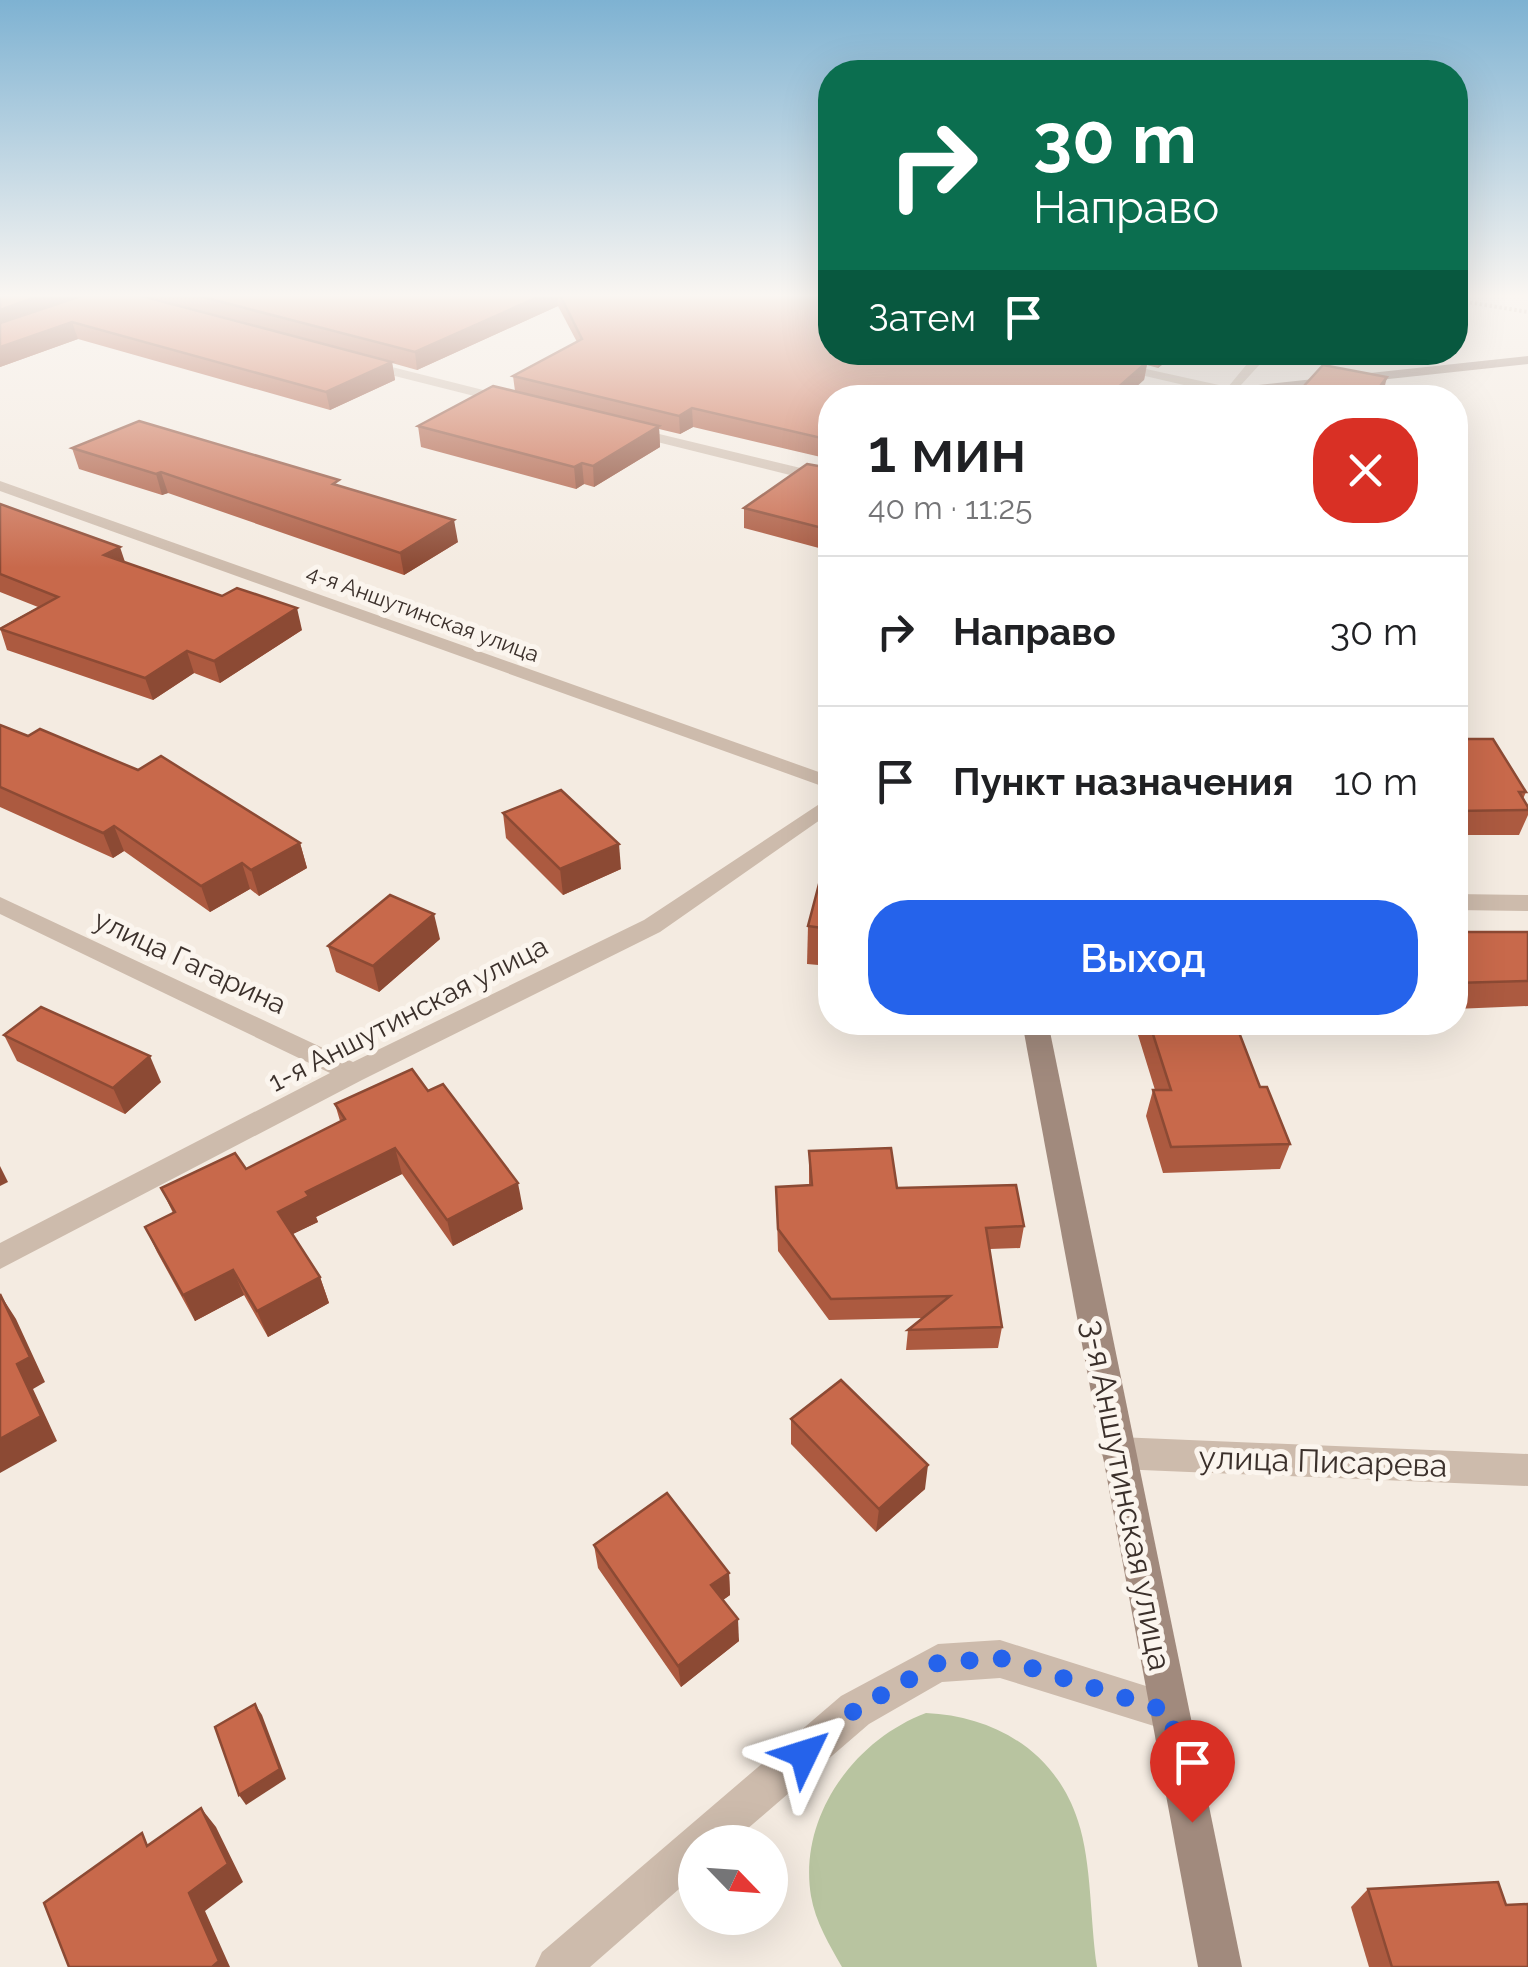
<!DOCTYPE html>
<html lang="ru">
<meta charset="utf-8">
<style>
:root{--surface:#fff;--page:#f6f6f6;--text:#202124;--muted:#757577;--line:#e0e0e0;--accent:#2563eb}
body{margin:0;font-family:Raleway,sans-serif;background:var(--page);color:var(--text);height:100vh;display:flex;flex-direction:column;font-size:38px;white-space:nowrap}
*{box-sizing:border-box;margin:0}
p{font-size:32px;color:var(--muted)}
.icon{flex:none;width:55px;height:55px;fill:none;stroke:currentColor;stroke-width:2;stroke-linecap:round;stroke-linejoin:round}
.map{position:relative;flex:1;overflow:hidden}
.sheet{position:absolute;left:818px;top:385px;width:650px;height:650px;display:flex;flex-direction:column;background:var(--surface);border-radius:40px;box-shadow:0 10px 40px #0002}
.sheet>*{flex:none}
.top-card{position:absolute;left:818px;top:60px;width:650px;height:305px;border-radius:40px;box-shadow:0 10px 40px #0002;background:#0b6e4f;color:#fff;overflow:hidden}
.needle{width:65px;rotate:115deg}
.tools{position:absolute;left:678px;top:1825px;display:grid;gap:20px}
.tools a{display:grid;place-items:center;width:110px;height:110px;border-radius:50%;background:var(--surface);box-shadow:0 10px 40px #0002;font-size:50px}
.pin{position:absolute;display:grid;place-items:center;width:85px;height:85px;color:#fff;margin:-102px -42px;border-radius:50% 50% 50% 0;rotate:-45deg;box-shadow:0 0 10px #0007}
.pin .icon{rotate:45deg}
.me{position:absolute;width:110px;margin:-55px;rotate:49deg;stroke-linejoin:round;filter:drop-shadow(0 0 8px #0008)}
.turn{display:flex;align-items:center;gap:35px;height:210px;padding:0 50px;font-size:45px}
.turn .icon{width:130px;height:130px;stroke-width:2.5}
.turn b{display:block;font-size:70px;line-height:85px}
.then{display:flex;align-items:center;height:95px;padding:0 50px;background:#0003;gap:20px;font-size:38px}
.round{display:grid;place-items:center;flex:none;width:105px;height:105px;border-radius:40px;background:var(--page)}
.head{display:flex;align-items:center;justify-content:space-between;height:170px;padding:0 50px}
h1{font-size:60px;font-weight:600;line-height:75px}
.cta{display:flex;gap:20px;margin-top:auto;padding:20px 50px}
.cta a{flex:1;height:115px;border-radius:40px;background:var(--accent);color:#fff;font-size:40px;font-weight:600;line-height:115px;text-align:center}
ul{padding:0;list-style:none}
li{display:flex;align-items:center;gap:30px;height:150px;padding:0 50px;border-top:2px solid var(--line)}
li div{flex:1}
li b{display:block;font-size:38px}
li em{font-style:normal}
.map>svg:first-child{display:block}
</style>
<div class="map">
<svg width="1528" height="1967" viewBox="0 0 1528 1967">
<rect width="100%" height="100%" fill="#f4ebe1"/>
<!-- green -->
<path fill="#b8c4a0" d="M926 1713C995 1716 1056 1752 1078 1821 1092 1863 1090 1922 1097 1967H842C830 1946 815 1921 811 1896 798 1817 854 1740 926 1713Z"/>
<g fill="none" stroke-linecap="round" stroke-linejoin="round">
<!-- path -->
<path stroke="#b9a596" stroke-width="4" stroke-dasharray="2.5 2.5" stroke-linecap="butt" d="M1455 300 1528 312"/>
<!-- street -->
<g fill="#cdbbac" fill-rule="evenodd">
<path d="M1042 352H1069L1228 387 1257 352H1271L1231 396Z"/>
<path d="M364 360 515 398 517 401 510 405 359 367V361Z"/>
<path d="M626 426 830 475V485L621 433 619 430Z"/>
<path d="M0 481 830 776V789L0 491Z"/>
<path d="M830 797V813L660 932 362 1080 0 1269V1243L330 1073 0 914V897L353 1062 644 920Z"/>
<path d="M1455 894 1528 895V911L1455 910Z"/>
<path d="M1118 1437 1528 1454V1486L1118 1469 1106 1464 1101 1453 1106 1442Z"/>
<path d="M1000 1640 1184 1698 1189 1712 1184 1726 1170 1731 1000 1678 942 1682 869 1724 732 1842H695V1875L590 1967H535L542 1952 841 1696 938 1644Z"/>
</g>
<!-- secondary -->
<g fill="#a18a7d" fill-rule="evenodd">
<path d="M1528 356V364L1211 398 1231 388Z"/>
<path d="M1022 1022H1048L1242 1967H1198Z"/>
</g>
</g>
<!-- wall -->
<g fill="#ac5a40">
<path d="M0 293H830V352H1178L1158 368 1147 365 1144 380 830 398V551L744 528V508L825 467V458L693 427 680 434 659 429 660 447 594 487 584 484 576 489 421 447 418 426 515 391 513 376 577 342 558 306 417 370 392 363 395 380 330 410 78 339 0 367Z"/>
<path d="M72 448 340 486 458 542 404 575 168 493 162 495 79 469Z"/>
<path d="M0 504 125 563 302 630 220 683 194 673 153 700 7 650 0 628 38 607 0 592Z"/>
<path d="M0 725 300 843 307 868 259 896 250 889 210 912 124 851 113 858 0 807Z"/>
<path d="M1455 739 1526 792 1523 799 1528 807V815L1519 835H1455Z"/>
<path d="M503 813 621 869 563 895 506 838Z"/>
<path d="M830 885V966L807 964 808 926Z"/>
<path d="M1455 932H1528V1006L1455 1009Z"/>
<path d="M440 939 379 992 336 972 328 946Z"/>
<path d="M1134 1022H1235L1260 1087 1290 1144 1280 1169 1163 1173 1146 1116 1153 1090H1155Z"/>
<path d="M4 1035 161 1082 125 1114 17 1061Z"/>
<path d="M335 1104 523 1209 453 1246 402 1174 316 1217 318 1222 292 1234 320 1277 329 1303 268 1337 244 1295 195 1321 157 1252 145 1227 173 1213 161 1188 246 1169 340 1121Z"/>
<path d="M809 1151 897 1188 1024 1226 1020 1248 990 1249 1002 1327 998 1348 906 1350 908 1330 923 1318 829 1320 778 1251 776 1187 809 1185Z"/>
<path d="M791 1419 925 1489 876 1532 791 1444Z"/>
<path d="M594 1545 729 1573 730 1595 723 1600 739 1641 681 1687 598 1568Z"/>
<path d="M1368 1889 1506 1905 1528 1967H1369L1351 1907Z"/>
</g>
<!-- shaded-wall -->
<g fill="#8c4a34">
<path d="M46 293H92L0 330V310Z"/>
<path d="M547 293H557L558 306 417 370 415 352Z"/>
<path d="M72 322 78 339 0 367V347Z"/>
<path d="M1161 352H1178L1158 368Z"/>
<path d="M392 362 395 380 330 410 326 392Z"/>
<path d="M1147 362 1144 380 1124 398H1106Z"/>
<path d="M1387 377 1382 398H1371Z"/>
<path d="M692 408 693 427 680 434 679 416Z"/>
<path d="M659 426 660 447 594 487 593 466Z"/>
<path d="M582 463 584 484 576 489 574 467Z"/>
<path d="M161 472 168 493 162 495 156 474Z"/>
<path d="M454 520 458 542 404 575 400 553Z"/>
<path d="M120 547 127 568 104 555Z"/>
<path d="M297 608 302 630 220 683 214 661Z"/>
<path d="M187 651 194 673 153 700 145 678Z"/>
<path d="M114 826 124 851 113 858 103 833Z"/>
<path d="M300 843 307 868 259 896 251 870Z"/>
<path d="M619 844 621 869 563 895 560 869Z"/>
<path d="M242 863 250 889 210 912 201 886Z"/>
<path d="M434 914 440 939 379 992 373 966Z"/>
<path d="M150 1056 161 1082 125 1114 113 1088Z"/>
<path d="M395 1148 402 1174 316 1217 318 1222 287 1237 278 1212 306 1192Z"/>
<path d="M0 1166 8 1182 0 1186Z"/>
<path d="M518 1183 523 1209 453 1246 447 1220Z"/>
<path d="M233 1270 244 1295 195 1321 183 1295Z"/>
<path d="M320 1277 329 1303 268 1337 257 1311Z"/>
<path d="M0 1294 16 1319 45 1382 33 1389 57 1441 0 1473V1439L17 1364Z"/>
<path d="M928 1465 925 1489 876 1532 879 1509Z"/>
<path d="M729 1573 730 1595 713 1607 711 1585Z"/>
<path d="M738 1619 739 1641 681 1687 678 1666Z"/>
<path d="M255 1704 262 1715 286 1779 246 1805 239 1795Z"/>
<path d="M201 1808 216 1827 243 1882 205 1911 230 1967H212L189 1893Z"/>
</g>
<!-- building -->
<g fill="#c8694b" stroke="#8c4a34" stroke-width="2.5">
<path d="M0 293H46L0 310Z"/>
<path d="M90 293H130L392 362 326 392 72 322 0 347V323Z"/>
<path d="M187 293H547L415 352Z"/>
<path d="M559 293H803L830 299V352H1107L1147 362 1106 398H830V440L692 408 679 416 513 376 582 339Z"/>
<path d="M1323 365 1387 377 1371 398H1293Z"/>
<path d="M493 386 659 426 593 466 582 463 574 467 418 426Z"/>
<path d="M139 421 339 480 333 484 454 520 400 553 161 472 156 474 72 448Z"/>
<path d="M807 464 830 468V530L744 508Z"/>
<path d="M0 504 120 547 104 555 222 596 237 588 297 608 214 661 187 651 145 678 0 629 58 597 0 574Z"/>
<path d="M0 725 28 736 40 729 138 770 161 756 300 843 251 870 242 863 201 886 114 826 103 833 0 787Z"/>
<path d="M1455 739H1493L1526 792H1519L1528 807V810L1455 811Z"/>
<path d="M561 790 619 844 560 869 503 813Z"/>
<path d="M819 884 830 885V929L808 926Z"/>
<path d="M390 895 434 914 373 966 328 946Z"/>
<path d="M1455 932H1528V981L1455 983Z"/>
<path d="M41 1007 150 1056 113 1088 4 1035Z"/>
<path d="M1149 1022H1235L1260 1087H1267L1290 1144 1171 1147 1153 1090H1171Z"/>
<path d="M412 1069 428 1091 443 1084 518 1183 447 1220 395 1148 306 1192 309 1196 278 1212 320 1277 257 1311 233 1270 183 1295 145 1227 175 1212 161 1188 235 1153 246 1169 345 1119 335 1104Z"/>
<path d="M891 1148 897 1188 1016 1185 1024 1226 986 1228 1002 1327 908 1330 950 1296 831 1299 778 1229 776 1187 812 1185 809 1151Z"/>
<path d="M0 1294 30 1357 17 1364 41 1416 0 1439Z"/>
<path d="M841 1380 928 1465 879 1509 791 1419Z"/>
<path d="M667 1493 729 1573 711 1585 738 1619 678 1666 594 1545Z"/>
<path d="M255 1704 280 1769 239 1795 215 1727Z"/>
<path d="M201 1808 228 1864 189 1893 219 1961 212 1967H69L44 1903 142 1833 147 1846Z"/>
<path d="M1498 1882 1506 1905 1528 1904V1967H1392L1368 1889Z"/>
</g>
<!-- sky -->
<linearGradient id="sky" x2="0" y2="1"><stop stop-color="#7eb2d2"/><stop offset="0.52" stop-color="#faf6f2"/><stop offset="1" stop-color="#faf6f2" stop-opacity="0"/></linearGradient>
<rect width="1528" height="568" fill="url(#sky)"/>
<g fill="none" stroke-linecap="round" stroke-linejoin="round">
<!-- route -->
<path stroke="#2563eb" stroke-width="18" stroke-dasharray="0 32.4" d="M804 1754 855 1710 938 1663 1000 1658 1170 1712 1192 1822"/>
</g>
<g text-anchor="middle" dominant-baseline="central" stroke-width="10" stroke-linejoin="round" paint-order="stroke">
<!-- far-street labels -->
<g font-size="22" fill="#3b302b" stroke="#fbf5ee">
<text transform="translate(423 613) rotate(20)">4-я Аншутинская улица</text>
</g>
<!-- street labels -->
<g font-size="28" fill="#3b302b" stroke="#fbf5ee">
<text transform="translate(190 962) rotate(25)">улица Гагарина</text>
<text transform="translate(408 1014) rotate(-27)">1-я Аншутинская улица</text>
</g>
<!-- near-street labels -->
<g font-size="32" fill="#3b302b" stroke="#fbf5ee">
<text transform="translate(1323 1461) rotate(2)">улица Писарева</text>
<text transform="translate(1127 1495) rotate(79)">3-я Аншутинская улица</text>
</g>
</g>
</svg>
<div class="tools">
<a><svg class="needle" viewBox="-14 -14 28 28"><path d="M0-13l5 13h-10z" fill="#e53935"/><path d="M0 13l5-13h-10z" fill="#757577"/></svg></a>
</div>
<div class="pin" style="left:1192px;top:1822px;background:#d93025"><svg class="icon" aria-label="arrive" viewBox="0 0 24 24"><path d="M6 21V4h12l-3 4 3 4H6"/></svg></div>
<svg class="me" style="left:804px;top:1754px" viewBox="-20 -20 40 40"><path d="M0-17L14 15 0 8-14 15z" fill="#2563eb" stroke="#fff" stroke-width="4"/></svg>
<div class="top-card">
<div class="turn"><svg class="icon" aria-label="right" viewBox="0 0 24 24"><path d="M7 20v-9h11M14 6l5 5-5 5"/></svg><div><b>30 m</b>Направо</div></div>
<div class="then">Затем<svg class="icon" aria-label="arrive" viewBox="0 0 24 24"><path d="M6 21V4h12l-3 4 3 4H6"/></svg></div>
</div>
<section class="sheet">
<div class="head"><div><h1>1 мин</h1><p>40 m · 11:25</p></div><a class="round" style="background:#d93025;color:#fff"><svg class="icon" aria-label="close" viewBox="0 0 24 24"><path d="M6 6l12 12M18 6L6 18"/></svg></a></div>
<ul>
<li><svg class="icon" aria-label="right" viewBox="0 0 24 24"><path d="M7 20v-9h11M14 6l5 5-5 5"/></svg><div><b>Направо</b></div><em>30 m</em></li>
<li><svg class="icon" aria-label="arrive" viewBox="0 0 24 24"><path d="M6 21V4h12l-3 4 3 4H6"/></svg><div><b>Пункт назначения</b></div><em>10 m</em></li>
</ul>
<div class="cta"><a>Выход</a></div>
</section>
</div>
